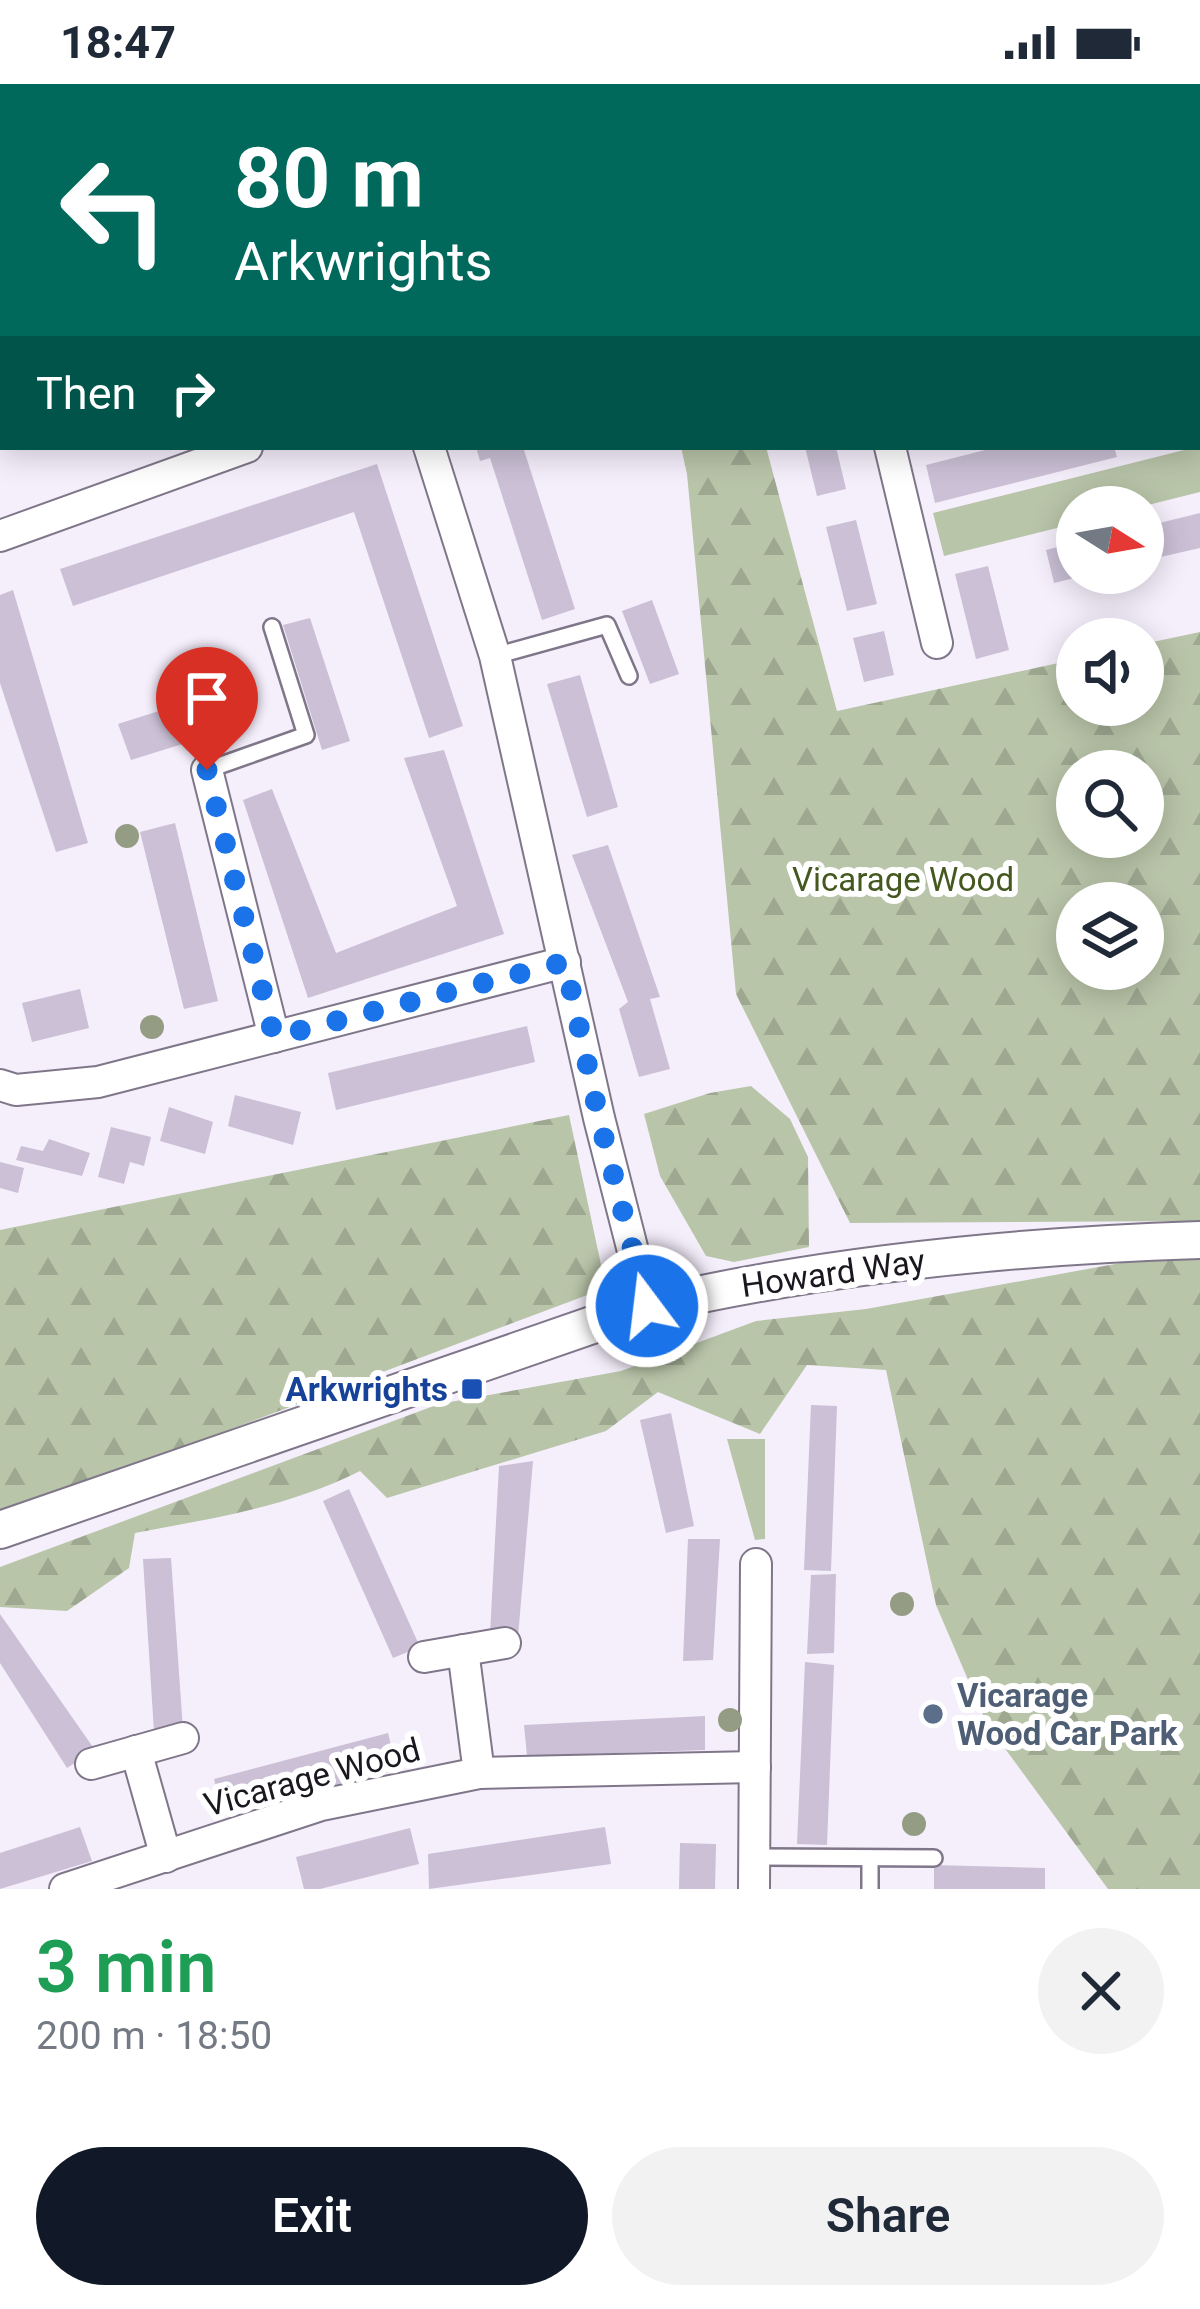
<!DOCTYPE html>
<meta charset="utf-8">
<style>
:root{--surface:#fff;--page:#f2f2f3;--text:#1f2937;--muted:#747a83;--accent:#111827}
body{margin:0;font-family:Roboto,sans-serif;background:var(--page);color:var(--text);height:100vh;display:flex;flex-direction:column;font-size:45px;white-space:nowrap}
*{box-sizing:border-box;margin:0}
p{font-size:39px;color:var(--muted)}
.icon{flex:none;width:66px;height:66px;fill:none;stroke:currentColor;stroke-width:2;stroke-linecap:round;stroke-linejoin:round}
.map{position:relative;height:1805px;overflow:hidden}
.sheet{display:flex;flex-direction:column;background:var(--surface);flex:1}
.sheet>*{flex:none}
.banner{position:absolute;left:0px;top:0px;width:1200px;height:366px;box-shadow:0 6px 30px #0003;background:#00695c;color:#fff;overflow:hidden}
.needle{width:78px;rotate:101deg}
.controls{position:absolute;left:1056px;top:402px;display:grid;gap:24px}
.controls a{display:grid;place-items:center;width:108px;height:108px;border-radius:50%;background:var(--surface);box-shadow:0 6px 30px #0003;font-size:60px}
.pin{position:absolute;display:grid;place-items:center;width:102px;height:102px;color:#fff;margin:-123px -51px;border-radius:50% 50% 50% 0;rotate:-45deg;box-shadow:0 0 12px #0007}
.pin .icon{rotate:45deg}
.me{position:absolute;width:132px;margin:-66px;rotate:345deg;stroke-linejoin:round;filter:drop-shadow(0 0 9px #0008)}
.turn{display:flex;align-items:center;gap:42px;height:252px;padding:0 36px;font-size:54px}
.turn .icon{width:156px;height:156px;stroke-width:2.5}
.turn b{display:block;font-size:84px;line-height:102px}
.then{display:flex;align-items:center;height:114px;padding:0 36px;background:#0003;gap:24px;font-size:45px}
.round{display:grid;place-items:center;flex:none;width:126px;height:126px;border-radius:63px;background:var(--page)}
.overview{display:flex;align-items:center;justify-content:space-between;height:204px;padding:0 36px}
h1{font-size:72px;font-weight:600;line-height:90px;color:#1e9e55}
.button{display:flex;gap:24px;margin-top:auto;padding:24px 36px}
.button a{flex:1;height:138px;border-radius:72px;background:var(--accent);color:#fff;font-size:48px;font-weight:600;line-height:138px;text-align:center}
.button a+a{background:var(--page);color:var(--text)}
.status{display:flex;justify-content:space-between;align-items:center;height:84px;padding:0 60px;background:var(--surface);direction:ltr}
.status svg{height:33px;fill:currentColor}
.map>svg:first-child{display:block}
</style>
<div class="status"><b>18:47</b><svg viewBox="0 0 49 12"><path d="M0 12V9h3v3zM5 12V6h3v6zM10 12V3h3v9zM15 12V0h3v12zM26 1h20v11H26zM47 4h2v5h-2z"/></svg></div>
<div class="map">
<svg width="1200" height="1805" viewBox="0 0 1200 1805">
<defs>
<pattern id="forest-firs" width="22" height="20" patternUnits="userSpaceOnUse" patternTransform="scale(3)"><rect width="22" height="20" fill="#b9c5a9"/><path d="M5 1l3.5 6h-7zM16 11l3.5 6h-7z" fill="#9ea891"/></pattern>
</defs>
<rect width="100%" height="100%" fill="#f5effc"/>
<!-- grass -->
<g fill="#b9c5a9">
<path d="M1200 362V408L1140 423H1077V439L944 472 933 429Z"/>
<path d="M727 1355H765V1455L755 1456Z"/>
</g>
<!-- forest -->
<g fill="url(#forest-firs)" fill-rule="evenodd">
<path d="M681 363H766L837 627 1077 575V621H1143V560L1200 548V1137L850 1139 736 910 687 390ZM1077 687H1143V753H1077ZM1077 819H1143V885H1077Z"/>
<path d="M751 1002 790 1035 808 1073 809 1163 734 1178 706 1172 660 1092 644 1030 710 1009Z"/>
<path d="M569 1031 606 1204 0 1432V1146Z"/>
<path d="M1176 1169H1200V1805H1108L987 1640 936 1521 886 1286 807 1281 760 1350 658 1308 606 1347 387 1414 360 1387C289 1423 213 1434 135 1449L129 1484 67 1527 0 1523V1483L439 1320 621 1287 756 1237 866 1225Z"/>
</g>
<!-- building -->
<g fill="#cbc0d6">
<path d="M476 363H523L575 525 542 536 490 374 480 377Z"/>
<path d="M805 363H836L846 405 817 412Z"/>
<path d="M997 363H1114L1117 373 935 419 926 381Z"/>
<path d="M377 380 463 642 429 654 354 428 73 522 60 485Z"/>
<path d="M1200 429V464L1143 477V443Z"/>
<path d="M856 436 877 520 847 527 826 443Z"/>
<path d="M1077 458V489L1087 491 1054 499 1046 466Z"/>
<path d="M988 482 1009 566 976 575 955 490Z"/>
<path d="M13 506 88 759 56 768 0 599V511Z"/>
<path d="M652 516 679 590 650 600 622 527Z"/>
<path d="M310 534 350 657 322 666 283 541Z"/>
<path d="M884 547 894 591 864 598 853 554Z"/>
<path d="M580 591 618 723 587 733 547 600Z"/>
<path d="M225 606 237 643 131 676 118 640Z"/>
<path d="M444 666 504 850 308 914 243 716 272 705 336 869 457 822 404 674Z"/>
<path d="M175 739 218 917 184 925 140 748Z"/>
<path d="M608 761 660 913 650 915 670 985 639 993 619 925 628 918 572 771Z"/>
<path d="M80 905 89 944 32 958 22 919Z"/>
<path d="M527 942 535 978 336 1026 328 989Z"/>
<path d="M235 1011 301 1028 293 1061 228 1042Z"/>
<path d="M169 1023 213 1038 205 1070 160 1057Z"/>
<path d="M111 1043 151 1053 144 1082 130 1078 124 1100 98 1093Z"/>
<path d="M49 1055 90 1069 82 1092 16 1076 21 1062 43 1067Z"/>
<path d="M0 1078 24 1084 18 1109 0 1104Z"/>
<path d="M811 1321 837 1322 831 1487 804 1486Z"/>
<path d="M671 1329 694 1442 666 1449 640 1336Z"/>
<path d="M533 1377 518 1553 490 1550 499 1382Z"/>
<path d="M349 1405 420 1563 393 1574 323 1417Z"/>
<path d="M688 1455H720L713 1576 683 1577Z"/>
<path d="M171 1474 183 1646 154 1648 143 1475Z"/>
<path d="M836 1490 834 1569 807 1570 811 1491Z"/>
<path d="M0 1530 95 1666 67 1684 0 1579Z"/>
<path d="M805 1578 834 1581 827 1761 797 1760Z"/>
<path d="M705 1632V1666L527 1672 524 1641Z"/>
<path d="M388 1649 397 1686 222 1728 214 1695Z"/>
<path d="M80 1743 92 1777 0 1805V1769Z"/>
<path d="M605 1743 611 1780 429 1805 428 1770Z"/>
<path d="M410 1744 419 1780 320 1805H304L296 1773Z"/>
<path d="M680 1759 716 1760 715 1805H679Z"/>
<path d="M934 1781 1045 1784V1805H934Z"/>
</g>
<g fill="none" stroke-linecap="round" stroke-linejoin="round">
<!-- service casing -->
<g stroke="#80768a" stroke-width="20">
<g id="service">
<path d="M495 572 607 541 629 592"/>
<path d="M207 686 306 651 272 543"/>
<path d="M754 1773 934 1774"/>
<path d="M870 1805V1774"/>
</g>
</g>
<!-- minor casing -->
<g stroke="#80768a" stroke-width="34">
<g id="minor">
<path d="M76 0 78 3"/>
<path d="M473 0 474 3"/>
<path d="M1041 0V3"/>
<path d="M116 3 125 0"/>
<path d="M1197 148 1200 149"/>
<path d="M1200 240V251"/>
<path d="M429 363 495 572 599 1034 647 1222"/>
<path d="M890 363 937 559"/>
<path d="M0 452 247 363"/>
<path d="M207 686 274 953"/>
<path d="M0 1001 16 1006 98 998 565 878"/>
<path d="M463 1566 479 1689"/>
<path d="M424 1573 505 1559"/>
<path d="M136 1667 166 1773"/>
<path d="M91 1680 183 1654"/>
<path d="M65 1805 321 1721 479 1689 755 1683"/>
<path d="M754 1805 756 1480"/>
</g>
</g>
<!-- tertiary casing -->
<g stroke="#80768a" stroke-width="40">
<path id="tertiary" d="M0 1446 647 1222C828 1180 1014 1162 1200 1156"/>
</g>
<!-- service -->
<use href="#service" stroke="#fff" stroke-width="15"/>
<!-- minor -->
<use href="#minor" stroke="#fff" stroke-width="30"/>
<!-- tertiary -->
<use href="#tertiary" stroke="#fff" stroke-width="36"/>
</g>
<!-- trees -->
<g fill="#949c83">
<circle cx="127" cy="752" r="12"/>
<circle cx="152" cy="943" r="12"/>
<circle cx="902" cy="1520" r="12"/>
<circle cx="730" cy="1636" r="12"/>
<circle cx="914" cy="1740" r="12"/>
</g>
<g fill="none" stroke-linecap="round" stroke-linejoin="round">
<!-- route -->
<path stroke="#1a73e8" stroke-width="21" stroke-dasharray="0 37.8" d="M207 686 274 953 565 878 599 1034 647 1222"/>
</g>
<!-- markers -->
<rect fill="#1a4fb4" stroke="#fff" stroke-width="4.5" x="460" y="1293" width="24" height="24" rx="6"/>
<circle fill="#5c6f8a" stroke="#fff" stroke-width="4.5" cx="933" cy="1630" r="12"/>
<g text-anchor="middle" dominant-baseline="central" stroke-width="12" stroke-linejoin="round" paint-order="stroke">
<!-- park labels -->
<g font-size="33" fill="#445820" stroke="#fff">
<text x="903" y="795">Vicarage Wood</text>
</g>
<!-- street labels -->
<g font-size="33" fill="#1b171f" stroke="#fff">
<text transform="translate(833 1189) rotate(-8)">Howard Way</text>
<text transform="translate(312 1693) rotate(-15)">Vicarage Wood</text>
</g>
<!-- transit labels -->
<g font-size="33" font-weight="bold" fill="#164399" stroke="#fff" text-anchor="end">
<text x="448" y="1305">Arkwrights</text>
</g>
<!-- service labels -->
<g font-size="33" font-weight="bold" fill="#4e5e75" stroke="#fff" text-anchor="start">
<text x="957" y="1611">Vicarage<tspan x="957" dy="38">Wood Car Park</tspan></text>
</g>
</g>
</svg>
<div class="controls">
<a><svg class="needle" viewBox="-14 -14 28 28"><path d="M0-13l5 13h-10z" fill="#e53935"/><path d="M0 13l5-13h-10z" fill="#747a83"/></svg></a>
<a><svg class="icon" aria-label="sound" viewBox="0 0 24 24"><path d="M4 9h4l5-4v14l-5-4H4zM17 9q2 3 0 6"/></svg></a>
<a><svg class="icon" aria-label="search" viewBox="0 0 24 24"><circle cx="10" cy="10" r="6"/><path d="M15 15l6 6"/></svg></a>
<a><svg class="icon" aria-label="layers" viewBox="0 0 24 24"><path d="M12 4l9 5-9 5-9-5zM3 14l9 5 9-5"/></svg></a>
</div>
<div class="pin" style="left:207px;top:686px;background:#d93025"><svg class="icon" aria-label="arrive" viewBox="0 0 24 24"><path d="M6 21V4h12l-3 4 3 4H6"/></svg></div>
<svg class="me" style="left:647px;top:1222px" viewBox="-20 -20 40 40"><circle r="17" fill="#1a73e8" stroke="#fff" stroke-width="3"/><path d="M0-11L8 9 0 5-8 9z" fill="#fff"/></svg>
<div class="banner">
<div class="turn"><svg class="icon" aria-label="left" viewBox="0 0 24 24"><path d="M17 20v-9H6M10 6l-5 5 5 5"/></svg><div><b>80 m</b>Arkwrights</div></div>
<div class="then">Then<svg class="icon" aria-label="right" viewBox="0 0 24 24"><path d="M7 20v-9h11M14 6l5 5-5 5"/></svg></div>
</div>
</div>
<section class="sheet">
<div class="overview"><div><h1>3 min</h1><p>200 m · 18:50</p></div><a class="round"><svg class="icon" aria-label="close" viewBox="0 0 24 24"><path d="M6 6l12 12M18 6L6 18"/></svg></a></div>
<div class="button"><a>Exit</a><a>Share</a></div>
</section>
